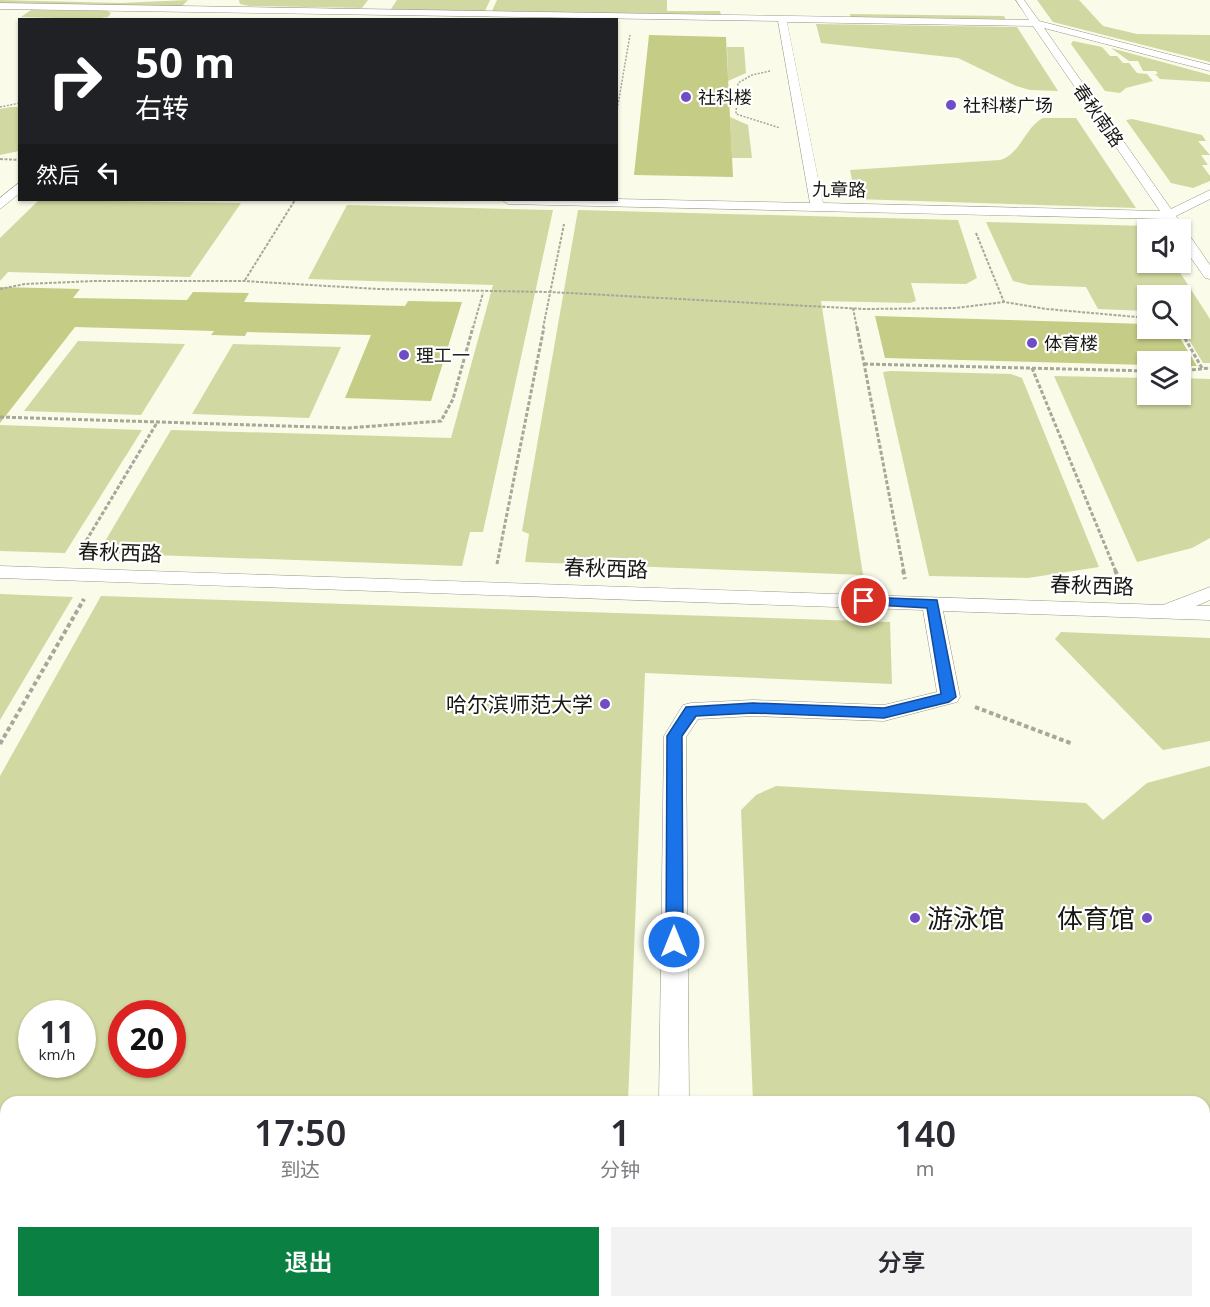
<!DOCTYPE html>
<html lang="zh">
<meta charset="utf-8">
<style>
:root{--surface:#fff;--page:#f2f2f3;--text:#2b2b33;--muted:#7c7c81;--accent:#0b8043}
body{margin:0;font-family:"Noto Sans","Noto Sans SC",sans-serif;background:var(--page);color:var(--text);height:100vh;display:flex;flex-direction:column;font-size:22px;white-space:nowrap}
*{box-sizing:border-box;margin:0}
p{font-size:20px;color:var(--muted)}
.icon{flex:none;width:33px;height:33px;fill:none;stroke:currentColor;stroke-width:2;stroke-linecap:round;stroke-linejoin:round}
.map{position:relative;flex:1;overflow:hidden}
.panel{position:absolute;left:0px;top:1096px;width:1210px;height:212px;display:flex;flex-direction:column;background:var(--surface);border-radius:18px 18px 0 0;box-shadow:0 2px 4px #0004}
.panel>*{flex:none}
.guide{position:absolute;left:18px;top:18px;width:600px;height:183px;border-radius:0px;box-shadow:0 2px 4px #0004;background:#202124;color:#fff;overflow:hidden}
.buttons{position:absolute;left:1137px;top:219px;display:grid;gap:12px}
.buttons a{display:grid;place-items:center;width:54px;height:54px;border-radius:0px;background:var(--surface);box-shadow:0 2px 4px #0004;font-size:30px}
.speed{position:absolute;left:18px;top:1000px;display:flex;gap:12px;font-size:30px;font-weight:700;text-align:center}
.speed>*{display:grid;place-content:center;width:78px;height:78px;border-radius:50%;background:var(--surface);box-shadow:0 2px 4px #0004;line-height:1}
.speed small{font-size:15px;font-weight:400}
.speed .limit{border:9px solid #d22;background:#fff;color:#111}
.pin{position:absolute;display:grid;place-items:center;width:51px;height:51px;color:#fff;margin:-26px;border:3px solid #fff;border-radius:50%;box-shadow:0 2px 6px #0007}
.me{position:absolute;width:66px;margin:-33px;rotate:0deg;stroke-linejoin:round;filter:drop-shadow(0 0 4px #0008)}
.turn{display:flex;align-items:center;gap:21px;height:126px;padding:0 18px;font-size:27px}
.turn .icon{width:78px;height:78px;stroke-width:2.5}
.turn b{display:block;font-size:42px;line-height:51px}
.then{display:flex;align-items:center;height:57px;padding:0 18px;background:#0003;gap:12px;font-size:22px}
.eta{display:flex;justify-content:space-evenly;align-items:center;height:102px;text-align:center}
.eta b{font-size:36px;font-weight:600;line-height:42px}
.primary-button{display:flex;gap:12px;margin-top:auto;padding:12px 18px}
.primary-button a{flex:1;height:69px;border-radius:0px;background:var(--accent);color:#fff;font-size:24px;font-weight:600;line-height:69px;text-align:center}
.primary-button a+a{background:var(--page);color:var(--text)}
.map>svg:first-child{display:block}
</style>
<div class="map">
<svg width="1210" height="1307" viewBox="0 0 1210 1307">
<rect width="100%" height="100%" fill="#fafce9"/>
<!-- green -->
<g fill="#d2d8a1" fill-rule="evenodd">
<path d="M0 0 121 3 188 0 181 7 0 4Z"/>
<path d="M239 0H368L362 8 249 6 240 4Z"/>
<path d="M397 0H490L485 11 391 9Z"/>
<path d="M497 0H667V11H720L721 15 492 11Z"/>
<path d="M1037 0H1079L1103 26 1137 34 1210 35V62L1053 22Z"/>
<path d="M31 10 107 11 111 13 108 17 93 19 21 17Z"/>
<path d="M850 14 1004 16 1006 20 851 18Z"/>
<path d="M816 24 1017 27 1058 91 1030 90 1016 86 958 58 821 43Z"/>
<path d="M1073 41 1102 47 1110 56H1117L1123 63H1129L1137 73 1147 74 1153 81 1126 88 1120 93 1105 91 1071 44Z"/>
<path d="M727 47H744L746 73 728 81Z"/>
<path d="M1111 48 1210 75V82L1160 79 1155 74H1158L1156 71H1143L1138 61H1129Z"/>
<path d="M11 107H19V151L0 155V109Z"/>
<path d="M730 117 748 125 752 158H732Z"/>
<path d="M1043 118H1076L1136 208 856 199 850 170 1000 160C1021 154 1024 128 1043 118Z"/>
<path d="M1132 119 1202 135 1206 141H1198L1210 155H1201L1208 165H1202L1210 176V181L1193 188 1171 183 1126 120Z"/>
<path d="M39 200 241 203 190 277 8 272 0 281V238Z"/>
<path d="M347 205 553 210 483 532H470L462 566 98 553 171 430 451 438 493 285 308 279Z"/>
<path d="M578 210 958 220 977 278 966 284 911 283 916 301 910 303 821 301 863 575 525 562 529 534 522 531Z"/>
<path d="M986 222 1150 226 1152 229 1148 230V262L1174 263 1210 319V363H1203L1181 327 1180 296H1148L1147 311 1098 309 1086 287 1029 285 1013 281Z"/>
<path d="M78 341 185 344 141 415 24 411Z"/>
<path d="M233 344 341 347 309 418 192 414Z"/>
<path d="M891 371 1011 374 1022 378 1099 567 1028 578 929 576 883 372Z"/>
<path d="M1054 376 1147 378 1148 394H1180L1181 378 1210 379V538L1192 548 1137 562Z"/>
<path d="M0 425 142 430 65 553 0 551Z"/>
<path d="M0 594 73 597 0 720Z"/>
<path d="M101 596 890 622 892 684 645 673 628 1102H6V1302H619V1307H0V776ZM32 1014H82V1065H32ZM122 1014H172V1065H122Z"/>
<path d="M1061 632 1210 638V741L1163 750 1055 639Z"/>
<path d="M1210 766V1307H762L761 1302H1204V1102H753L741 810 756 795 776 786 1086 803 1103 820 1147 783Z"/>
</g>
<!-- building -->
<g fill="#c5cc85">
<path d="M649 35 726 37 733 177 634 175Z"/>
<path d="M0 287 80 289 73 298 187 300 193 292 249 293 244 302 405 306 408 301 462 302 431 401 345 398 371 335 247 332 245 336 211 335 214 331 75 327 0 423Z"/>
<path d="M875 316 1148 324V328H1174L1197 366H1180V362H1148V365L885 358Z"/>
</g>
<g fill="none" stroke-linecap="round" stroke-linejoin="round">
<!-- lane casing -->
<g stroke="#929483" stroke-width="1">
<g id="lane">
<path d="M1016 0H1024L1039 21 1210 65V71L1044 28 1171 209 1210 190V199L1176 216 1210 265V279L1205 278 1180 242V230H1172L1165 219 508 204 502 200 616 199 810 203 778 21 0 9V3L1029 20ZM787 22 1033 26 1160 211 823 203Z"/>
<path d="M20 182V193L0 209V198Z"/>
<path d="M0 566 1163 605 1210 587V600L1196 606H1210V620L943 611 960 697 957 702 884 721 753 716 698 719 686 737 689 1102H659L664 736 683 705 691 703 753 700 884 705 937 692 923 610 0 578Z"/>
<rect x="657" y="1302" width="34" height="5"/>
</g>
</g>
<!-- path-far3 -->
<g stroke="#a6a89a" stroke-width="1.5" stroke-dasharray="2 1.5" stroke-linecap="butt">
<path d="M770 71 752 75 738 83 736 114 780 128"/>
<path d="M0 107 20 103"/>
<path d="M616 116 630 35"/>
</g>
<!-- path-far2 -->
<g stroke="#a6a89a" stroke-width="2" stroke-dasharray="3 1.5" stroke-linecap="butt">
<path d="M0 159 20 160"/>
<path d="M976 233 1004 302"/>
<path d="M245 280 295 200"/>
<path d="M0 289 25 284 95 281H244L378 289 550 292 865 309 956 308 1004 302 1047 309 1148 318"/>
<path d="M853 308 857 328"/>
<path d="M473 328 483 293"/>
<path d="M543 328 564 224"/>
</g>
<!-- path-far1 -->
<g stroke="#a6a89a" stroke-width="3" stroke-dasharray="4 2" stroke-linecap="butt">
<path d="M857 327 904 572"/>
<path d="M1179 328 1202 368"/>
<path d="M864 364 1148 371"/>
<path d="M1032 368 1116 572"/>
<path d="M1180 371 1210 368"/>
<path d="M0 417 348 428 441 421 453 399 473 327"/>
<path d="M80 551 158 421"/>
<path d="M497 564 544 327"/>
</g>
<!-- path -->
<g stroke="#a6a89a" stroke-width="4" stroke-dasharray="4.5 3" stroke-linecap="butt">
<path d="M903 570 905 579"/>
<path d="M1115 570 1122 586"/>
<path d="M975 707 1073 744"/>
<path d="M0 744 84 599"/>
</g>
<!-- lane -->
<use href="#lane" fill="#fff" fill-rule="evenodd"/>
</g>
<!-- route -->
<path fill="#1a73e8" stroke="#114b97" stroke-width="1.5" d="M864 597 937 600 956 697 949 702 884 718 753 713 696 716 682 736 683 942 680 947 674 949 668 947 666 942 667 736 686 707 753 703 884 708 941 694 927 608 859 604 857 601Z"/>
<!-- markers -->
<g fill="#704cc5" stroke="#fff" stroke-width="2">
<circle cx="686" cy="97" r="6"/>
<circle cx="951" cy="105" r="6"/>
<circle cx="1032" cy="343" r="6"/>
<circle cx="404" cy="355" r="6"/>
<circle cx="605" cy="704" r="6"/>
<circle cx="915" cy="918" r="6"/>
<circle cx="1147" cy="918" r="6"/>
</g>
<g text-anchor="middle" dominant-baseline="central" stroke-width="4.5" stroke-linejoin="round" paint-order="stroke">
<!-- far-poi labels -->
<g font-size="18" fill="#171812" stroke="#fff" text-anchor="start">
<text x="698" y="97">社科楼</text>
<text x="963" y="105">社科楼广场</text>
<text x="1044" y="343">体育楼</text>
<text x="416" y="355">理工一</text>
</g>
<!-- far-street labels -->
<g font-size="18" fill="#171812" stroke="#fff">
<text transform="translate(1099 115) rotate(55)">春秋南路</text>
<text transform="translate(839 189) rotate(1)">九章路</text>
</g>
<!-- street labels -->
<g font-size="21" fill="#171812" stroke="#fff">
<text transform="translate(120 552) rotate(2)">春秋西路</text>
<text transform="translate(606 568) rotate(2)">春秋西路</text>
<text transform="translate(1092 585) rotate(2)">春秋西路</text>
</g>
<!-- poi labels -->
<g font-size="21" fill="#171812" stroke="#fff" text-anchor="end">
<text x="593" y="704">哈尔滨师范大学</text>
</g>
<!-- near-poi labels -->
<g font-size="26" fill="#171812" stroke="#fff" text-anchor="start">
<text x="927" y="918">游泳馆</text>
<text x="1135" y="918" text-anchor="end">体育馆</text>
</g>
</g>
</svg>
<div class="buttons">
<a><svg class="icon" aria-label="sound" viewBox="0 0 24 24"><path d="M4 9h4l5-4v14l-5-4H4zM17 9q2 3 0 6"/></svg></a>
<a><svg class="icon" aria-label="search" viewBox="0 0 24 24"><circle cx="10" cy="10" r="6"/><path d="M15 15l6 6"/></svg></a>
<a><svg class="icon" aria-label="layers" viewBox="0 0 24 24"><path d="M12 4l9 5-9 5-9-5zM3 14l9 5 9-5"/></svg></a>
</div>
<div class="speed"><div>11<small>km/h</small></div><div class="limit">20</div></div>
<div class="pin" style="left:864px;top:601px;background:#d93025"><svg class="icon" aria-label="arrive" viewBox="0 0 24 24"><path d="M6 21V4h12l-3 4 3 4H6"/></svg></div>
<svg class="me" style="left:674px;top:942px" viewBox="-20 -20 40 40"><circle r="17" fill="#1a73e8" stroke="#fff" stroke-width="3"/><path d="M0-11L8 9 0 5-8 9z" fill="#fff"/></svg>
<div class="guide">
<div class="turn"><svg class="icon" aria-label="right" viewBox="0 0 24 24"><path d="M7 20v-9h11M14 6l5 5-5 5"/></svg><div><b>50 m</b>右转</div></div>
<div class="then">然后<svg class="icon" aria-label="left" viewBox="0 0 24 24"><path d="M17 20v-9H6M10 6l-5 5 5 5"/></svg></div>
</div>
<section class="panel">
<div class="eta">
<div><b>17:50</b><p>到达</p></div>
<div><b>1</b><p>分钟</p></div>
<div><b>140</b><p>m</p></div>
</div>
<div class="primary-button"><a>退出</a><a>分享</a></div>
</section>
</div>
